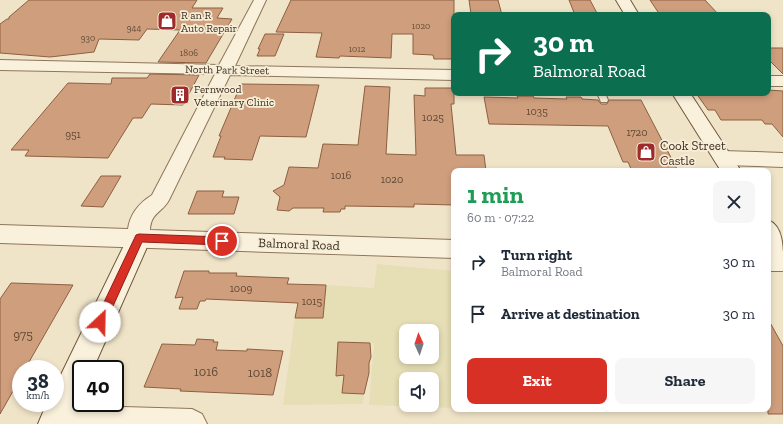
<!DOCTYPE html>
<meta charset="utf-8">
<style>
:root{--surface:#fff;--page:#f6f6f7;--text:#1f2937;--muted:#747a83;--accent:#d93025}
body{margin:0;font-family:"Zilla Slab",serif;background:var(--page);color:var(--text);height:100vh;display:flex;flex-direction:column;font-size:15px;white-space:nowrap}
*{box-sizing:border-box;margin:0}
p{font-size:13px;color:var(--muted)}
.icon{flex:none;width:22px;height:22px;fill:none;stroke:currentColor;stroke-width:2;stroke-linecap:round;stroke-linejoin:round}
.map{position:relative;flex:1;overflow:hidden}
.side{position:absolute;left:451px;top:168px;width:320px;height:244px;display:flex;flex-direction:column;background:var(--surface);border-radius:8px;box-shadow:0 2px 6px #0003}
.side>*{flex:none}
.banner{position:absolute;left:451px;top:12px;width:320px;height:84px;border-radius:8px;box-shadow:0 2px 6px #0003;background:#0b6e4f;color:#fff;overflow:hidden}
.needle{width:26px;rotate:357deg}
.controls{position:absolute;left:399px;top:324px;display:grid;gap:8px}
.controls a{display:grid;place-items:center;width:40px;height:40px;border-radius:8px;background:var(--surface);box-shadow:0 2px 6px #0003;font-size:20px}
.speed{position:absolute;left:12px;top:360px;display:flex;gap:8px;font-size:20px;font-weight:700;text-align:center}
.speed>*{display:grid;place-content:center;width:52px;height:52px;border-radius:50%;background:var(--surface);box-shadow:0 2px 6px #0003;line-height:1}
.speed small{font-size:10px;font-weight:400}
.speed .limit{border:2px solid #111;border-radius:6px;background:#fff;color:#111}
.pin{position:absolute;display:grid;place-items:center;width:34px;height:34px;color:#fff;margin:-17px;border:2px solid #fff;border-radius:50%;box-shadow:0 1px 4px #0007}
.me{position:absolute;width:44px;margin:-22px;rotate:24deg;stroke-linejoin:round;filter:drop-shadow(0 0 3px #0008)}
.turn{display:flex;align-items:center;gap:14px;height:84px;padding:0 16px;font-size:18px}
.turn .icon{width:52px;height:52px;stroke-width:2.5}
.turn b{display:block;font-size:28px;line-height:34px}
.round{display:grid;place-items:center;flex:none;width:42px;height:42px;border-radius:8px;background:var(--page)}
.overview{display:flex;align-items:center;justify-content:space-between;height:68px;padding:0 16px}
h1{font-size:24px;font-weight:700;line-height:30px;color:#1e9e55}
.cta{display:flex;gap:8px;margin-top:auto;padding:8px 16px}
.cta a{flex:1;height:46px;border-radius:8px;background:var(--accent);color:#fff;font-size:16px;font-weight:700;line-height:46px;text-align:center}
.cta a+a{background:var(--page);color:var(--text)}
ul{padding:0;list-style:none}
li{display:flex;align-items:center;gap:12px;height:52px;padding:0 16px}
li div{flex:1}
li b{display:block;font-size:15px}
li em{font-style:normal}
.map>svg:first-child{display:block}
</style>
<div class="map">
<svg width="783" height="424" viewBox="0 0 783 424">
<rect width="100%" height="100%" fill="#f0e4c8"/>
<!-- farmland -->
<path fill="#e6deb5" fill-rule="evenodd" d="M377 264 454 271V408L369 405 374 343 339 342 336 376 344 375 342 393 364 394 363 404 283 405 295 318 323 317 326 285 374 288ZM406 331H432V357H406ZM406 379H432V405H406Z"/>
<!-- building -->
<g fill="#cf9f7d" stroke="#8d5f41">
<path d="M29 0H197L192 8H223L217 18 232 19 206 63 158 62 180 30 147 29 139 40 99 39 94 52 50 57 0 53V24L7 19H9V17Z"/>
<path d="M291 0H454V59H434L433 55 413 54V34H392L391 58 340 56 339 58 316 57 322 33 276 32Z"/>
<path d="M469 0H498L502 15 471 14Z"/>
<path d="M569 0H590L598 15H575Z"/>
<path d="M650 0H705L719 15H660Z"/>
<path d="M265 34H284L275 56H257L260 49H258Z"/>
<path d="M768 48H783V74L768 59Z"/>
<path d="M150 74 199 75 183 105 151 104 142 118H133L108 158 25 156 29 150H11L68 83 111 84 112 78H147Z"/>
<path d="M241 84 319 85 306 137 260 136 252 160 224 159 225 157H213L221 136H219Z"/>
<path d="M365 86 390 87 386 154 416 155 414 95 425 96V88H454V104H451L456 155H484L486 171H454V205L414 204V207L345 206V209H341L340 212H323L324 208H293L289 211 277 210 280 197 273 191 284 185 289 167 318 168 323 144 358 145Z"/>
<path d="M768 90 783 91V137L772 124H765L762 120H721L715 110H708L696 93H768Z"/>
<path d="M517 96H533L534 98 567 99 566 97H581L582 99 598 100 601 104H607L609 100H641L678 171H632L628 162H623L608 126 489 124 484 97 518 98Z"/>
<path d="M101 176H121L103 207 81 206Z"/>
<path d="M197 191H224L222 197H239L234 214H188Z"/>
<path d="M184 271H209V273H237L236 276 289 278 287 284 326 285 323 318H295L298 303 206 299 205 301H200L197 309H179L183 297 175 298Z"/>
<path d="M11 283 73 285 25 369H21V377L0 414V299Z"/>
<path d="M768 319 783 346V414H768Z"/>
<path d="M197 339 214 340 213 342H218L216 350 247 351V349L283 351 273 395 180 391 181 389 144 387 162 344 195 345Z"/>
<path d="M338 342 370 343 371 357 369 363V373L364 394 342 393 344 375 336 376Z"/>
</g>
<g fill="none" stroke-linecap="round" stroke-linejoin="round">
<!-- lane casing -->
<g stroke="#8d765c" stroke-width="2">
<path id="lane" d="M597 93H605L608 100 607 102H601Z"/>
</g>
<!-- street casing -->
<g stroke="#8d765c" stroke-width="2">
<g id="street">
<path d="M254 0H266L235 66 454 70V80L230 75 169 200C162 213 151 212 150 230L454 240V258L0 243V225L128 229C130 214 139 203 152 195L215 74 0 70V60L219 65Z"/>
<rect x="768" y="76" width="15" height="10"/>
<path d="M723 151 783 153V167L723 165 716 163 714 158 716 153Z"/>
<rect x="768" y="251" width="15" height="20"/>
<path d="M55 405 192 409 202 414 207 424H42L40 420 45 410Z"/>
</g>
</g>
<!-- secondary casing -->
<g stroke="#6f573f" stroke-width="2">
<g id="secondary">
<path d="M616 0H630L639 15H625Z"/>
<path d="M672 93H690L741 171H721Z"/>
<path d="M768 220C783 226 783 246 783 263L775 260 768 249Z"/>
<path d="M139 229 147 231 151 238 93 369H81V396L69 424H38L47 403H55V387L131 231Z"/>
</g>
</g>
<!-- lane -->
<use href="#lane" fill="#faf1dc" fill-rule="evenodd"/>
<!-- street -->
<use href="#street" fill="#faf1dc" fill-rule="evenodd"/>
<!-- secondary -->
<use href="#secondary" fill="#faf1dc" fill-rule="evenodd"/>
</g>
<!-- route -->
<path fill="#d93025" stroke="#8d1f18" d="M139 234 222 237 225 238 227 241 225 244 222 245 142 242 104 326 100 327 96 326 95 322 96 319 136 235Z"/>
<!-- icons -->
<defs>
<g id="shop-square" transform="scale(1)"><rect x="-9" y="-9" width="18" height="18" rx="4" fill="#9e2a2b" stroke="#f7eed8"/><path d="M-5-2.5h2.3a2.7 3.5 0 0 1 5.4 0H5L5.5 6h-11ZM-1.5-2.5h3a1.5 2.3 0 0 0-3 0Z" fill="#fff"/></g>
<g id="building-square" transform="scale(1)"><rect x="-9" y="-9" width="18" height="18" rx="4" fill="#9e2a2b" stroke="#f7eed8"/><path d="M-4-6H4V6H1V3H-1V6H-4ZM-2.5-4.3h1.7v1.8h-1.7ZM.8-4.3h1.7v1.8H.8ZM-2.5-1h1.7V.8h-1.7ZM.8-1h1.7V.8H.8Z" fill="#fff"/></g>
</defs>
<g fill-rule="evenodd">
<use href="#shop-square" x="167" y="21"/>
<use href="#building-square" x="180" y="95"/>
<use href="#shop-square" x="646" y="152"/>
</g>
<g text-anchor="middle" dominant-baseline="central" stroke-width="3.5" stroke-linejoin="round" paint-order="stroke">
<!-- far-number labels -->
<g font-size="9" fill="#624a37">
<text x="421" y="26">1020</text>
<text x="134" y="28">944</text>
<text x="88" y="38">930</text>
<text x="357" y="49">1012</text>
<text x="189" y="53">1806</text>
</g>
<!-- far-poi labels -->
<g font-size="11" fill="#3d2e20" stroke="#f7eed8" text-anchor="start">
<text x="181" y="15">R an R<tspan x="181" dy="13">Auto Repair</tspan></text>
<text x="194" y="89">Fernwood<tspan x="194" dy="13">Veterinary Clinic</tspan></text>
</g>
<!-- far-street labels -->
<g font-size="11" fill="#3d2e20" stroke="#f7eed8">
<text transform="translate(227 70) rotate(1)">North Park Street</text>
</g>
<!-- number labels -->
<g font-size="11" fill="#624a37">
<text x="537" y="111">1035</text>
<text x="433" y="117">1025</text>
<text x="637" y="132">1720</text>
<text x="73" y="134">951</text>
<text x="341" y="175">1016</text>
<text x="392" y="179">1020</text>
<text x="241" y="288">1009</text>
<text x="312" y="301">1015</text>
</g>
<!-- poi labels -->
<g font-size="13" fill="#3d2e20" stroke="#f7eed8" text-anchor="start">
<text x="660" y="145">Cook Street<tspan x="660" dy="15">Castle</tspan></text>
</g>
<!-- street labels -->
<g font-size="13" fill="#3d2e20" stroke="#f7eed8">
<text transform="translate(299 244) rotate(2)">Balmoral Road</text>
</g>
<!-- near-number labels -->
<g font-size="13" fill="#624a37">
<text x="23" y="334">975</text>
<text x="206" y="371">1016</text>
<text x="260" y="372">1018</text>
</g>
</g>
</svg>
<div class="controls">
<a><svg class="needle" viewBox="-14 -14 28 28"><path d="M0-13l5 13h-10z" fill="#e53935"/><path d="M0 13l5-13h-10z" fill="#747a83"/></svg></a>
<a><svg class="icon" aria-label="sound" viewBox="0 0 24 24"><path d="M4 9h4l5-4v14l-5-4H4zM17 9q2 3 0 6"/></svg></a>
</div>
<div class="speed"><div>38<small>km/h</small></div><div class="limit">40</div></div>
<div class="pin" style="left:222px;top:241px;background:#d93025"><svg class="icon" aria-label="arrive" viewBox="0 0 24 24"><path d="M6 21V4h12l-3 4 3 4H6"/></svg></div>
<svg class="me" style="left:100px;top:322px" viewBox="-20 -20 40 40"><circle r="19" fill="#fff"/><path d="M0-13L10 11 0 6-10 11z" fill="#d93025"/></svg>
<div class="banner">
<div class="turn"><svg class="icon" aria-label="right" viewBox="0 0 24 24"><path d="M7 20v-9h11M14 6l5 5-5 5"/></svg><div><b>30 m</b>Balmoral Road</div></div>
</div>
<section class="side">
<div class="overview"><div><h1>1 min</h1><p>60 m · 07:22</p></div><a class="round"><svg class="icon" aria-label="close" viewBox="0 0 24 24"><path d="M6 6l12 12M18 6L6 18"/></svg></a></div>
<ul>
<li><svg class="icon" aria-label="right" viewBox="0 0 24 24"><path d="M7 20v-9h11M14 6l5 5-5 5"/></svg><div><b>Turn right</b><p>Balmoral Road</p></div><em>30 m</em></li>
<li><svg class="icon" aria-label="arrive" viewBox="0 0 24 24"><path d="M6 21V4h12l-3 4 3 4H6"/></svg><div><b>Arrive at destination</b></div><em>30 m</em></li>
</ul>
<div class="cta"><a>Exit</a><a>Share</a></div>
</section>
</div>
